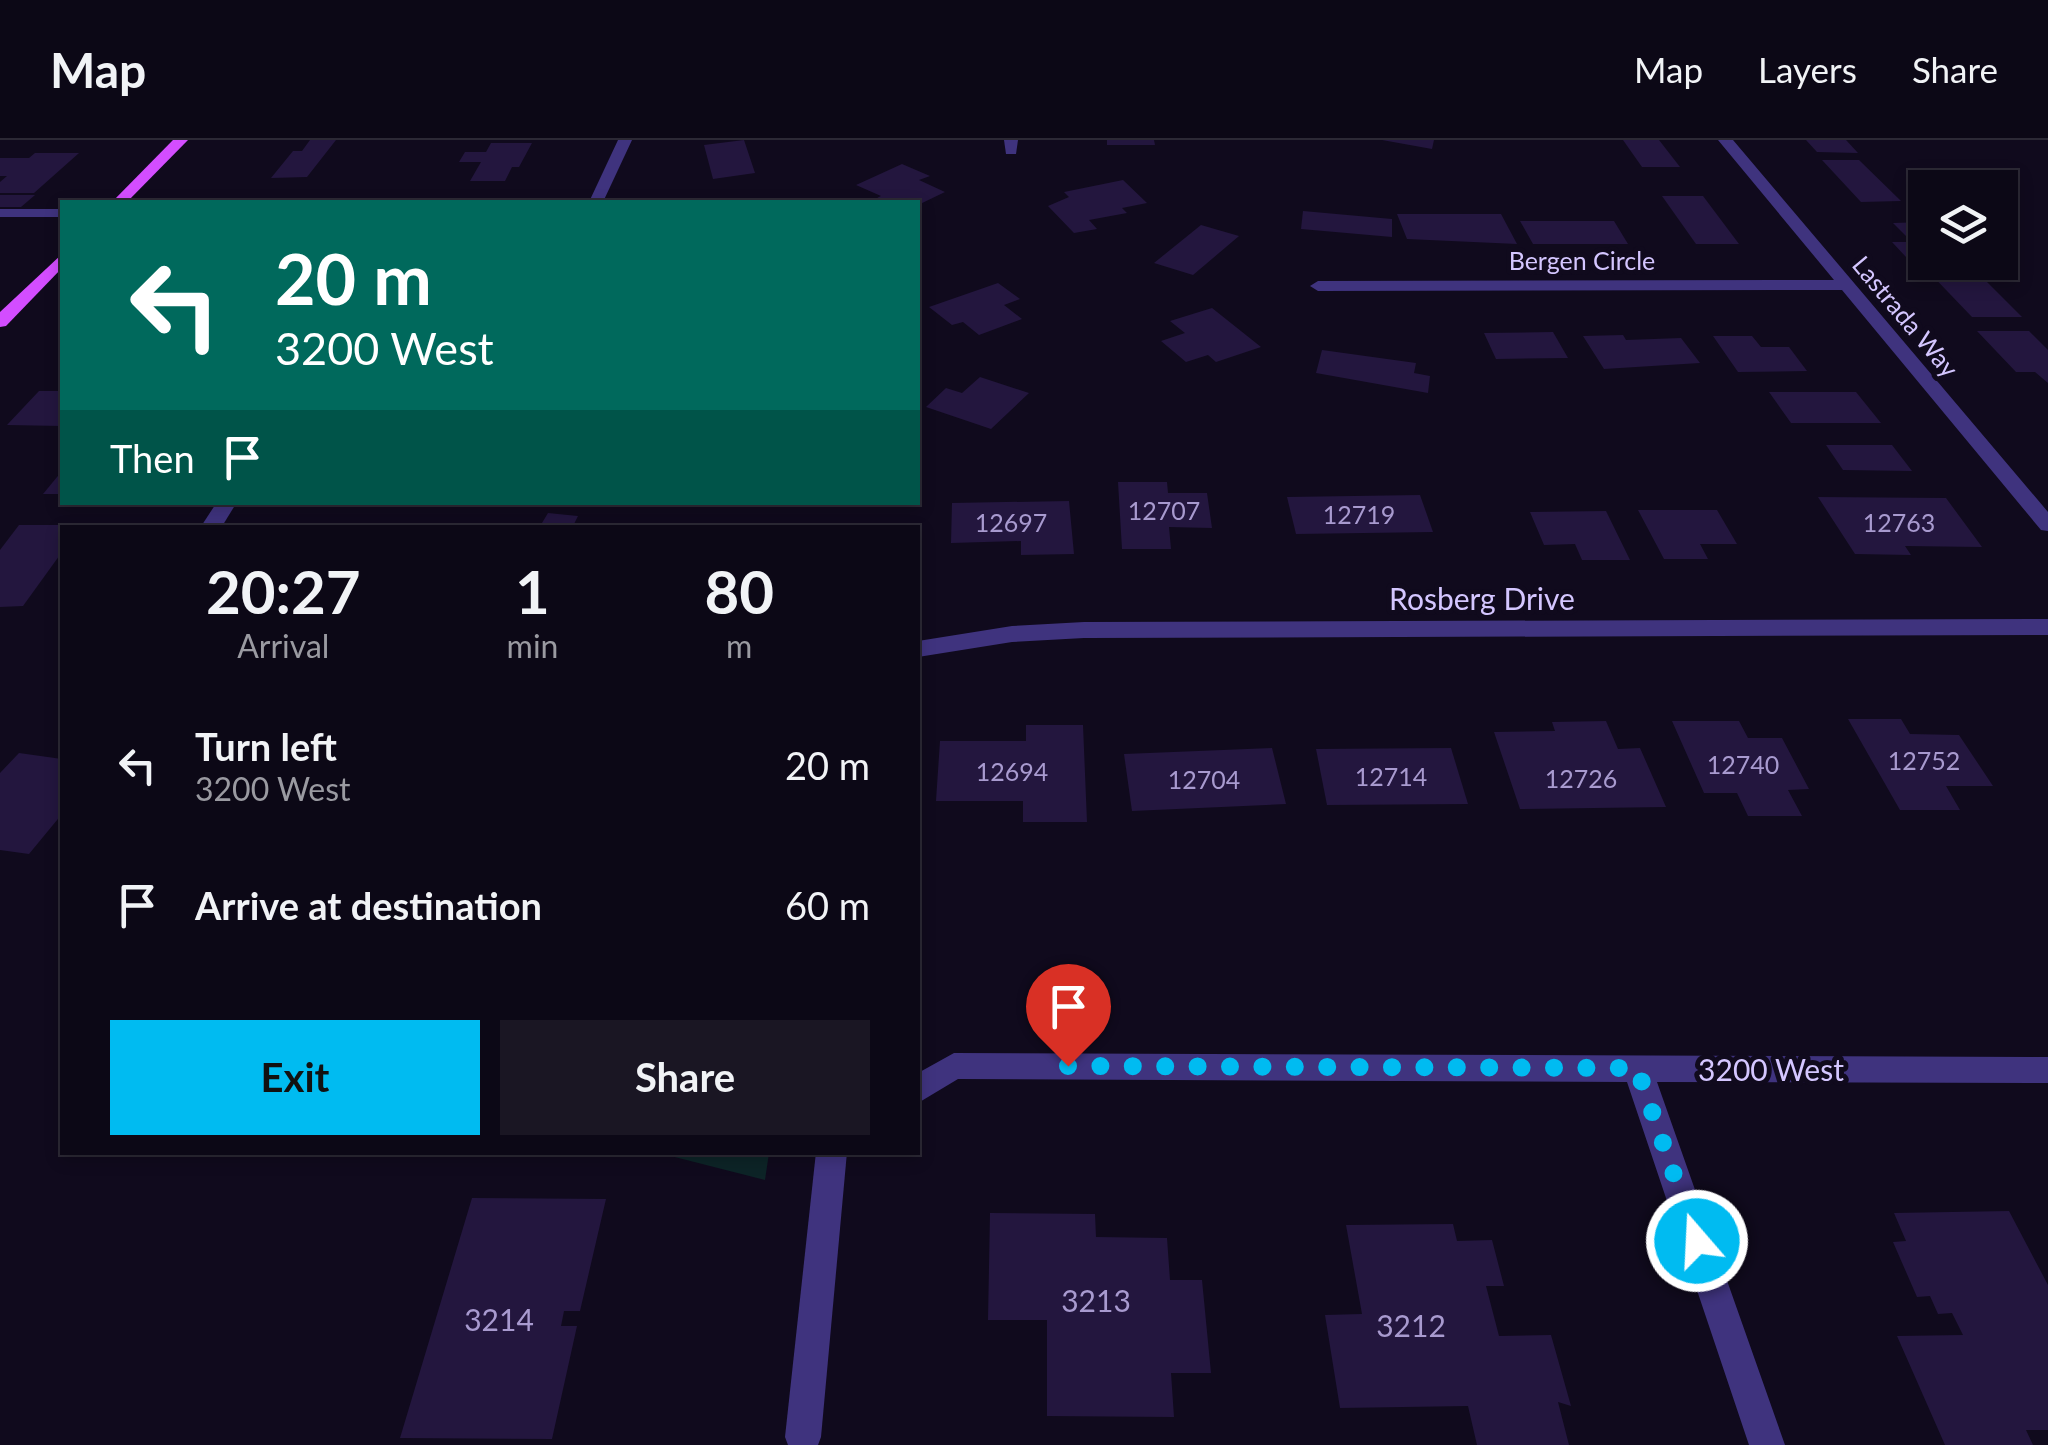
<!DOCTYPE html>
<style>
:root{--surface:#0c0816;--page:#1a1623;--text:#f1f3f6;--muted:#9a9aa1;--line:#2c2935;--accent:#00bbf1}
body{margin:0;font-family:Lato,sans-serif;background:var(--page);color:var(--text);height:100vh;display:flex;flex-direction:column;font-size:38px;white-space:nowrap}
*{box-sizing:border-box;margin:0}
p{font-size:32px;color:var(--muted)}
.icon{flex:none;width:55px;height:55px;fill:none;stroke:currentColor;stroke-width:2;stroke-linecap:round;stroke-linejoin:round}
.map{position:relative;flex:1;overflow:hidden}
.drawer{position:absolute;left:60px;top:385px;width:860px;height:630px;display:flex;flex-direction:column;background:var(--surface);border-radius:0px;box-shadow:0 5px 15px #0003,0 0 0 2px var(--line)}
.drawer>*{flex:none}
.top-card{position:absolute;left:60px;top:60px;width:860px;height:305px;border-radius:0px;box-shadow:0 5px 15px #0003,0 0 0 2px var(--line);background:#00695c;color:#fff;overflow:hidden}
.buttons{position:absolute;left:1908px;top:30px;display:grid;gap:20px}
.buttons a{display:grid;place-items:center;width:110px;height:110px;border-radius:0px;background:var(--surface);box-shadow:0 5px 15px #0003,0 0 0 2px var(--line);font-size:50px}
.pin{position:absolute;display:grid;place-items:center;width:85px;height:85px;color:#fff;margin:-102px -42px;border-radius:50% 50% 50% 0;rotate:-45deg;box-shadow:0 0 10px #0007}
.pin .icon{rotate:45deg}
.me{position:absolute;width:110px;margin:-55px;rotate:341deg;stroke-linejoin:round;filter:drop-shadow(0 0 8px #0008)}
.turn{display:flex;align-items:center;gap:35px;height:210px;padding:0 50px;font-size:45px}
.turn .icon{width:130px;height:130px;stroke-width:2.5}
.turn b{display:block;font-size:70px;line-height:85px}
.then{display:flex;align-items:center;height:95px;padding:0 50px;background:#0003;gap:20px;font-size:38px}
.eta{display:flex;justify-content:space-evenly;align-items:center;height:170px;text-align:center}
.eta b{font-size:60px;font-weight:700;line-height:70px}
.primary-button{display:flex;gap:20px;margin-top:auto;padding:20px 50px}
.primary-button a{flex:1;height:115px;border-radius:0px;background:var(--accent);color:#111;font-size:40px;font-weight:700;line-height:115px;text-align:center}
.primary-button a+a{background:var(--page);color:var(--text)}
ul{padding:0;list-style:none}
li{display:flex;align-items:center;gap:30px;height:140px;padding:0 50px}
li div{flex:1}
li b{display:block;font-size:38px}
li em{font-style:normal}
header{display:flex;align-items:center;gap:60px;box-sizing:border-box;height:140px;padding:0 50px;background:var(--surface);border-bottom:2px solid var(--line)}
header strong{font-size:48px}
nav{display:flex;gap:55px;margin-inline-start:auto;font-size:35px}
.map>svg:first-child{display:block}
</style>
<header>
<strong>Map</strong>
<nav><a>Map</a><a>Layers</a><a>Share</a></nav>
</header>
<div class="map">
<svg width="2048" height="1305" viewBox="0 0 2048 1305">
<rect width="100%" height="100%" fill="#100a1d"/>
<!-- green -->
<path fill="#0d2427" d="M659 1013H769L765 1040Z"/>
<!-- building -->
<g fill="#23163e">
<path d="M310 0H336L307 37 271 38 293 11H302Z"/>
<path d="M744 0 755 33 713 39 704 5Z"/>
<path d="M1107 0H1154L1155 5H1107Z"/>
<path d="M1382 0H1434L1432 9Z"/>
<path d="M1623 0H1659L1680 27H1642Z"/>
<path d="M1806 0H1846L1858 13 1817 12Z"/>
<path d="M491 3H532L519 27H512L505 41H470L481 22H459L465 12H486Z"/>
<path d="M35 13H79L34 53H0V42L7 36H0V18H29Z"/>
<path d="M1822 20H1859L1901 61 1861 62Z"/>
<path d="M902 24 930 36 919 40 945 52 918 65 875 62 871 61 881 56 856 45Z"/>
<path d="M1123 40 1147 63 1122 68 1127 73 1089 80 1097 89 1074 93 1048 66 1069 57 1064 52Z"/>
<path d="M0 55H35L21 67H0Z"/>
<path d="M1662 56H1703L1739 104H1696Z"/>
<path d="M1303 71 1392 79V97L1301 89Z"/>
<path d="M1397 74H1501L1517 104 1407 99Z"/>
<path d="M1520 81H1614L1628 104H1533Z"/>
<path d="M1925 82V116L1906 117 1892 102H1912L1893 83Z"/>
<path d="M1201 85 1239 96 1193 135 1154 123Z"/>
<path d="M1925 128H1973L2022 177H1972Z"/>
<path d="M998 143 1020 159 1004 165 1022 179 979 195 963 182 952 185 929 167Z"/>
<path d="M1212 168 1261 207 1216 222 1208 215 1186 222 1161 201 1185 193 1170 181Z"/>
<path d="M1977 191H2029L2048 210V243L2035 232H2016Z"/>
<path d="M1553 192 1568 218 1496 219 1484 193Z"/>
<path d="M1623 195 1626 200 1681 198 1700 223 1604 229 1583 196Z"/>
<path d="M1713 196H1752L1761 207H1789L1807 231 1738 232Z"/>
<path d="M1322 210 1416 223 1414 233 1430 236 1428 253 1316 233Z"/>
<path d="M980 237 1029 253 991 289 926 267 946 248 962 253Z"/>
<path d="M39 251H62V286L7 285Z"/>
<path d="M1769 252H1856L1881 283H1791Z"/>
<path d="M1826 305H1892L1912 331 1843 330Z"/>
<path d="M62 331V354H43Z"/>
<path d="M1118 342H1167L1168 353H1207L1212 388 1169 387 1171 409H1122Z"/>
<path d="M1420 355 1433 392 1296 394 1287 357Z"/>
<path d="M1818 357 1946 358 1982 407 1905 406 1911 415 1855 414Z"/>
<path d="M1069 361 1074 414 1021 415V401L951 403 952 363Z"/>
<path d="M1638 370H1717L1737 404H1700L1708 419H1664Z"/>
<path d="M1606 371 1630 420H1582L1575 404 1544 405 1530 372Z"/>
<path d="M548 373 578 376 572 388H539Z"/>
<path d="M19 385H62V412L23 466 0 467V410Z"/>
<path d="M1848 579H1901L1910 594 1959 595 1993 646H1946L1960 670H1900Z"/>
<path d="M1606 581 1618 609 1640 608 1666 667 1520 669 1494 592 1555 591 1552 582Z"/>
<path d="M1672 581H1739L1748 598H1782L1809 649 1788 650 1802 676H1748L1737 653H1704Z"/>
<path d="M1026 585H1083L1087 682H1023V661H936L940 601H1026Z"/>
<path d="M1272 608 1286 664 1132 671 1124 614Z"/>
<path d="M1451 608 1468 664 1327 665 1316 609Z"/>
<path d="M19 613 62 619V674L29 714 0 710V633Z"/>
<path d="M472 1058 606 1059 580 1171H564L561 1186H577L552 1299 400 1298Z"/>
<path d="M2009 1071 2048 1145V1290H2026L2033 1305H1945L1897 1196 1963 1195 1952 1173 1938 1174 1930 1156 1917 1157 1893 1102 1906 1101 1894 1073Z"/>
<path d="M990 1073 1095 1074 1096 1097 1167 1098 1170 1140H1202L1211 1233H1171L1174 1277 1047 1276V1180H988Z"/>
<path d="M1453 1084 1457 1101 1492 1100 1504 1146H1486L1499 1196 1551 1195 1571 1266 1558 1262 1569 1305H1477L1468 1266 1340 1268 1325 1175 1362 1174 1346 1085Z"/>
</g>
<g fill="none" stroke-linecap="round" stroke-linejoin="round">
<!-- service -->
<rect fill="#3f337e" fill-rule="evenodd" x="0" y="69" width="62" height="8"/>
<!-- minor -->
<g fill="#3f337e" fill-rule="evenodd">
<path d="M618 0H632L603 62H589Z"/>
<path d="M1004 0H1018L1016 14H1006Z"/>
<path d="M1718 0H1733L2048 372V391L2041 390 1842 150 1318 151 1310 146 1318 141 1834 140Z"/>
<path d="M217 362H237L221 388H200Z"/>
<path d="M2048 479V495L1084 498 1012 502 918 517V501L1012 486 1084 482Z"/>
<path d="M954 913 2048 917V943L1657 942 1785 1305H1749L1627 942 958 939 918 963V933Z"/>
<path d="M816 1012H847L821 1297 818 1305H788L785 1297Z"/>
</g>
<!-- primary -->
<g fill="#d34dff" fill-rule="evenodd">
<path d="M173 0H188L127 62H112Z"/>
<path d="M62 114V128L6 186 0 187V172Z"/>
</g>
</g>
<g fill="none" stroke-linecap="round" stroke-linejoin="round">
<!-- route -->
<path stroke="#00bbf1" stroke-width="18" stroke-dasharray="0 32.4" d="M1068 926 1637 928 1697 1101"/>
</g>
<g text-anchor="middle" dominant-baseline="central" stroke-width="10" stroke-linejoin="round" paint-order="stroke">
<!-- far-street labels -->
<g font-size="25" fill="#d4c6ff" stroke="#100a1d">
<text x="1582" y="120">Bergen Circle</text>
<text transform="translate(1906 176) rotate(50)">Lastrada Way</text>
</g>
<!-- number labels -->
<g font-size="25" fill="#a89acf">
<text x="1164" y="370">12707</text>
<text x="1359" y="374">12719</text>
<text x="1011" y="382">12697</text>
<text x="1899" y="382">12763</text>
<text x="1924" y="620">12752</text>
<text x="1743" y="624">12740</text>
<text x="1012" y="631">12694</text>
<text x="1391" y="636">12714</text>
<text x="1581" y="638">12726</text>
<text x="1204" y="639">12704</text>
</g>
<!-- street labels -->
<g font-size="30" fill="#d4c6ff" stroke="#100a1d">
<text x="1482" y="458">Rosberg Drive</text>
<text x="1771" y="929">3200 West</text>
</g>
<!-- near-number labels -->
<g font-size="30" fill="#a89acf">
<text x="1096" y="1160">3213</text>
<text x="499" y="1179">3214</text>
<text x="1411" y="1185">3212</text>
</g>
</g>
</svg>
<div class="buttons">
<a><svg class="icon" aria-label="layers" viewBox="0 0 24 24"><path d="M12 4l9 5-9 5-9-5zM3 14l9 5 9-5"/></svg></a>
</div>
<div class="pin" style="left:1068px;top:926px;background:#d93025"><svg class="icon" aria-label="arrive" viewBox="0 0 24 24"><path d="M6 21V4h12l-3 4 3 4H6"/></svg></div>
<svg class="me" style="left:1697px;top:1101px" viewBox="-20 -20 40 40"><circle r="17" fill="#00bbf1" stroke="#fff" stroke-width="3"/><path d="M0-11L8 9 0 5-8 9z" fill="#fff"/></svg>
<div class="top-card">
<div class="turn"><svg class="icon" aria-label="left" viewBox="0 0 24 24"><path d="M17 20v-9H6M10 6l-5 5 5 5"/></svg><div><b>20 m</b>3200 West</div></div>
<div class="then">Then<svg class="icon" aria-label="arrive" viewBox="0 0 24 24"><path d="M6 21V4h12l-3 4 3 4H6"/></svg></div>
</div>
<section class="drawer">
<div class="eta">
<div><b>20:27</b><p>Arrival</p></div>
<div><b>1</b><p>min</p></div>
<div><b>80</b><p>m</p></div>
</div>
<ul>
<li><svg class="icon" aria-label="left" viewBox="0 0 24 24"><path d="M17 20v-9H6M10 6l-5 5 5 5"/></svg><div><b>Turn left</b><p>3200 West</p></div><em>20 m</em></li>
<li><svg class="icon" aria-label="arrive" viewBox="0 0 24 24"><path d="M6 21V4h12l-3 4 3 4H6"/></svg><div><b>Arrive at destination</b></div><em>60 m</em></li>
</ul>
<div class="primary-button"><a>Exit</a><a>Share</a></div>
</section>
</div>
